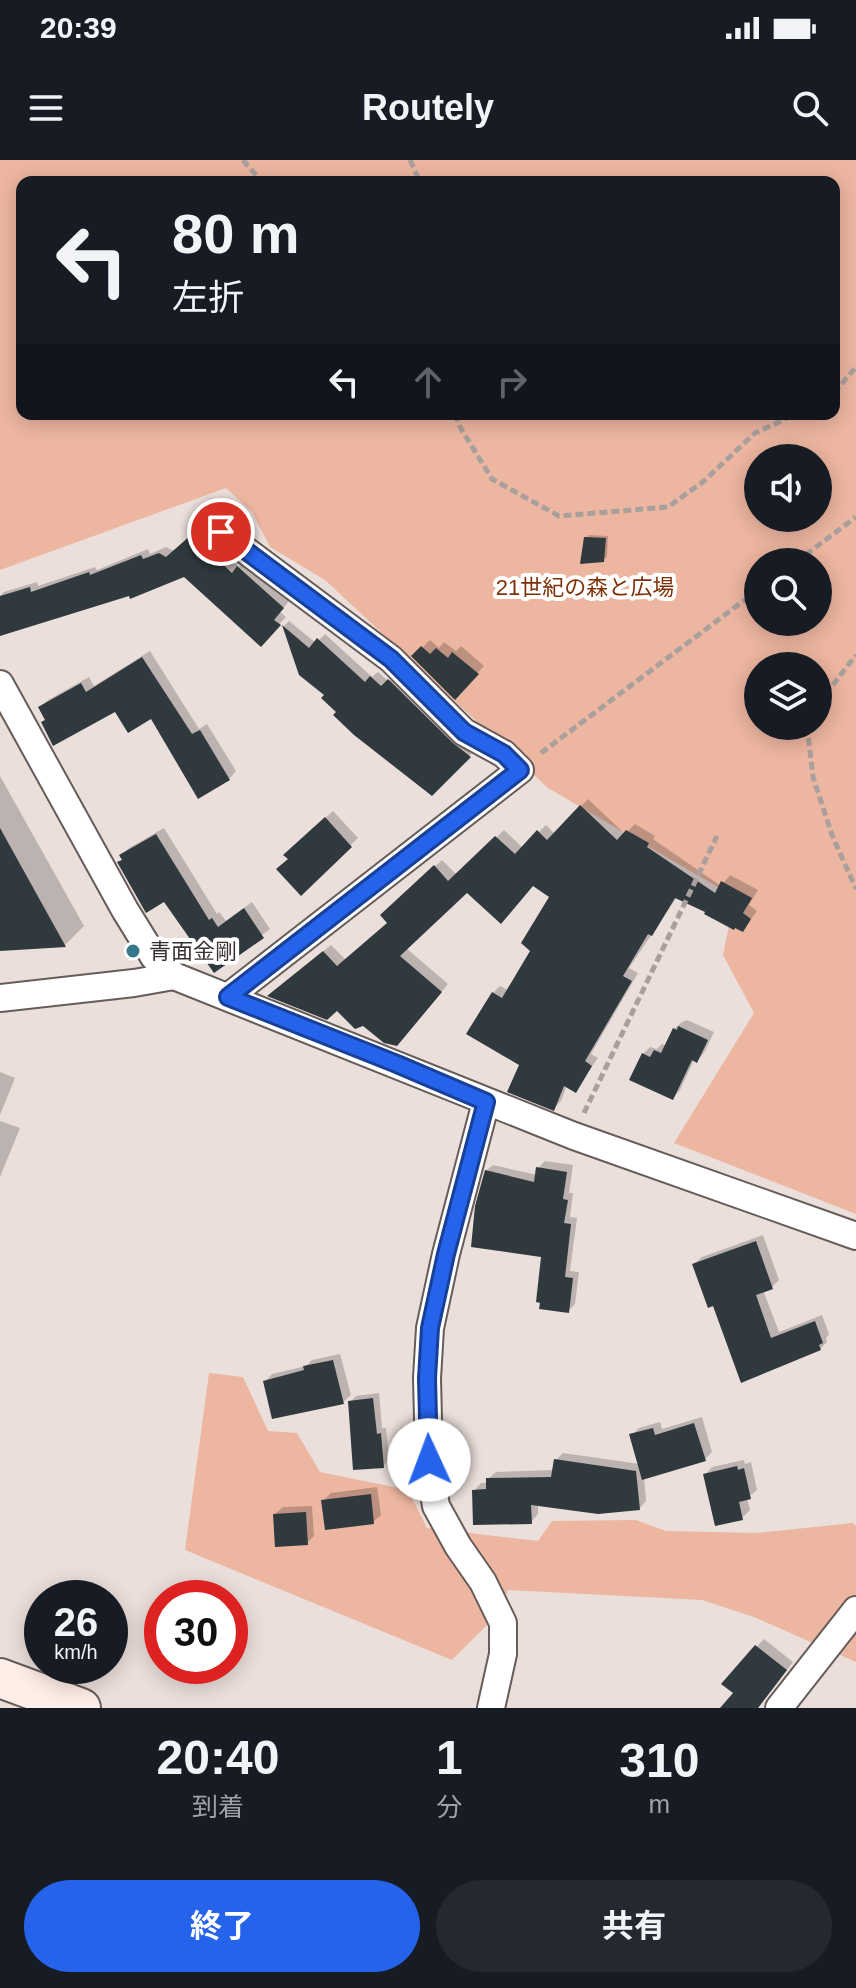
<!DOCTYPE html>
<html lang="ja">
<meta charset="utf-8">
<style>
:root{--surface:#171b24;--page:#242831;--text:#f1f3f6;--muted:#9ea1a6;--accent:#2563eb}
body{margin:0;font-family:Helvetica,"Noto Sans JP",sans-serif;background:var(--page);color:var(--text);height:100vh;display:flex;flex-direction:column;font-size:30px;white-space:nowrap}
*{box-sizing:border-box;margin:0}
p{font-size:26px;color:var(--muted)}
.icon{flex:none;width:44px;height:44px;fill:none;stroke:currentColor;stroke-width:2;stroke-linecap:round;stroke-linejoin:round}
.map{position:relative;height:1548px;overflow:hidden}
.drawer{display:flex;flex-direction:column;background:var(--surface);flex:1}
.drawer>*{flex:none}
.hud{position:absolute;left:16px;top:16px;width:824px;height:244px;border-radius:16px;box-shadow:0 4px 20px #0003;background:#171b24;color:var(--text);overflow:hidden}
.fabs{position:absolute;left:744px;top:284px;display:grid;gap:16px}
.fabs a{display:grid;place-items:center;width:88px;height:88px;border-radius:50%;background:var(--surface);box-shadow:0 4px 20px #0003;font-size:40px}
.speed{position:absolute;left:24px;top:1420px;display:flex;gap:16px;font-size:40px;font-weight:700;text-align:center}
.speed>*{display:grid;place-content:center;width:104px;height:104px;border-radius:50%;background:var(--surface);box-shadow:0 4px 20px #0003;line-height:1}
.speed small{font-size:20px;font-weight:400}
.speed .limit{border:12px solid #d22;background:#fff;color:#111}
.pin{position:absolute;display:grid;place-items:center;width:68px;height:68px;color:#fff;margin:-34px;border:4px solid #fff;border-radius:50%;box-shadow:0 2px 8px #0007}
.me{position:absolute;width:88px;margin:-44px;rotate:358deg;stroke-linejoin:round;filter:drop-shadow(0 0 6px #0008)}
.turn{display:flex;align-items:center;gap:28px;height:168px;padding:0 24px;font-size:36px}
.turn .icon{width:104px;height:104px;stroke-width:2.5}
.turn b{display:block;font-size:56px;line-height:68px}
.lanes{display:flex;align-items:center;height:76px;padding:0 24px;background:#0003;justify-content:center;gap:40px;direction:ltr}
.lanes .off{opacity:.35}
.eta{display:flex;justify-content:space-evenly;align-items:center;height:136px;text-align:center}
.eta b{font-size:48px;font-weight:700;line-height:56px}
.cta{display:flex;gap:16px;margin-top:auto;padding:16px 24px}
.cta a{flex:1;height:92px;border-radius:48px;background:var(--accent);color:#fff;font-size:32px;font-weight:700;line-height:92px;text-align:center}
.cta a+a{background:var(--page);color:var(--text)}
.status{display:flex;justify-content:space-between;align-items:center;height:56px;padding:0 40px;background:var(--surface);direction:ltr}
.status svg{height:22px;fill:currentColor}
header{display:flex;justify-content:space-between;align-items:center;height:104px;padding:0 24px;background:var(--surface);font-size:36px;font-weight:700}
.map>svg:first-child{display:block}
</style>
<div class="status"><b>20:39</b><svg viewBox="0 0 49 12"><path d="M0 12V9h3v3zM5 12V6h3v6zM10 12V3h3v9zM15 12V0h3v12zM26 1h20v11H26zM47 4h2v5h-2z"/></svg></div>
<header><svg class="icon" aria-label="menu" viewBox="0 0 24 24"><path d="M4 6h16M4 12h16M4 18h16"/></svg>Routely<svg class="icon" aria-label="search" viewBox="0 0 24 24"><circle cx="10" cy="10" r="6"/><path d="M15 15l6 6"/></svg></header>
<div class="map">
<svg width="856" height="1548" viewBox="0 0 856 1548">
<rect width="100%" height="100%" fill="#ebdfdb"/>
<!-- green -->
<g fill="#edb6a0" fill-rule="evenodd">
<path d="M0 0H856V1054L674 983 754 853 723 795 735 737 548 628 325 420 270 387 252 352 226 328 0 410ZM22 22H834V254H22ZM758 298H818V358H758ZM758 402H818V462H758ZM758 506H818V566H758Z"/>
<path d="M209 1213 243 1217 268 1271 297 1273 320 1312 408 1330 427 1368 538 1381 552 1361 636 1360 666 1371 756 1373 853 1363 856 1366V1502L754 1457 702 1440 508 1430 499 1453 452 1500 185 1390Z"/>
</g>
<!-- shadow -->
<g fill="#0003">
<path d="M199 369 239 407 246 401 290 440 280 452 286 457 261 484 184 414 0 474V436L4 432 37 422 38 426 95 407 97 410 148 389 150 394 166 387 174 391Z"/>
<path d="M589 375 608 376 607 397 603 400 586 378Z"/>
<path d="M289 461 316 483 325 474 372 517 378 512 389 522 396 514 476 589 431 633 338 552 327 535 300 514 284 466Z"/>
<path d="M430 480 439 488 444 482 456 491 461 486 484 506 455 537 414 496Z"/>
<path d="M150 491 199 569 207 564 236 611 229 619 151 556 116 550 47 559 40 547 48 540 89 517 94 526Z"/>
<path d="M0 616 84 766 65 785 0 789Z"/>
<path d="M588 639 625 674 635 664 655 676 653 679 721 726 730 715 758 730 749 745 757 751 743 770 677 737 629 808 638 813 591 894 598 898 575 930 567 925 561 941 554 948 521 904 493 833 500 826 508 830 532 791 552 737 534 723 467 731 406 788 448 824 404 876 338 848 277 829 331 785 346 800 389 762 383 755 442 700 457 715 504 670 523 688 546 665 555 674Z"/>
<path d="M333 651 358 678 301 733 290 699 293 688Z"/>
<path d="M164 668 217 754 219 752 226 761 252 742 270 769 215 810 165 740 121 695 129 688Z"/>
<path d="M687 860 714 872 704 893 697 901 694 900 680 930 673 938 643 894 650 887 657 889 662 884 667 886 674 869 682 862Z"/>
<path d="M0 912 15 918 0 955Z"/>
<path d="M0 961 20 968 0 1017Z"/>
<path d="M545 1001 573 1005 569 1033H573L570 1057 577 1058 570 1111 579 1112 575 1144 568 1151 543 1095 486 1011 493 1005 537 1015 538 1008Z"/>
<path d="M763 1075 779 1120 772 1127 763 1130 779 1172 822 1155 829 1174 826 1178 827 1182 820 1189 743 1220 715 1143 694 1104 702 1097Z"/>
<path d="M340 1194 351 1235 343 1242 265 1222 272 1214 306 1206 312 1200Z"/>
<path d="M379 1233 382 1268H386L389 1300 383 1306 350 1242 356 1236Z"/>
<path d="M702 1257 712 1292 705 1299 644 1317 646 1341 639 1349 538 1344V1354L531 1362 474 1331 481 1323H488V1319L496 1312 554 1310 556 1300 563 1293 640 1304 632 1275 639 1268 660 1262 662 1269Z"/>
<path d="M744 1300 745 1304 751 1302 757 1330 747 1338 750 1350 742 1358 705 1315 712 1307Z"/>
<path d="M377 1327 381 1355 373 1362 323 1341 331 1333Z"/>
<path d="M312 1346 314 1376 307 1383 275 1354 283 1347Z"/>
<path d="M764 1479 793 1502 758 1548H731L736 1532 723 1523Z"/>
</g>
<!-- building -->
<g fill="#30393d">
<path d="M191 375 232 413 237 406 284 448 274 460 281 465 261 487 184 417 130 439 129 436 0 476V436L30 427 31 432 89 412 90 415 141 395 143 399 159 393 166 397Z"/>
<path d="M584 377 606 378 604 402 580 404Z"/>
<path d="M282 465 309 488 317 478 365 522 370 516 381 526 388 519 453 583 471 597 432 636 354 575 333 555 336 552 321 538 324 535 299 515Z"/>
<path d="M421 486 430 494 436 488 448 498 452 492 479 514 455 540 411 496Z"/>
<path d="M142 497 192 574 200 570 230 620 198 639 151 559 128 573 115 552 53 586 41 562 45 560 38 547 81 523 86 532Z"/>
<path d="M580 645 617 680 626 670 649 683 647 687 715 733 721 721 752 738 743 753 751 759 743 772 735 768 734 770 704 754 705 752 675 738 652 776 648 774 623 816 632 821 585 901 592 906 576 933 564 926 554 951 507 932 519 905 466 874 492 832 502 838 530 791 521 783 549 737 533 726 501 764 467 733 400 796 442 832 397 886 384 883 363 866 355 869 337 851 327 860 267 836 323 791 337 806 387 763 380 755 434 705 448 721 495 676 515 694 537 670 547 680Z"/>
<path d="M325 657 352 687 301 736 276 709 288 699 283 695Z"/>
<path d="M0 668 66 787 0 791Z"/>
<path d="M156 674 209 760 212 758 218 767 244 748 264 778 214 813 164 742 146 753 117 702 122 700 119 695Z"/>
<path d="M678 866 708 880 697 903 692 900 673 940 629 920 642 893 650 897 654 890 661 893 673 868 677 870Z"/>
<path d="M536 1007 567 1012 563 1039 568 1040 564 1063 571 1064 565 1117 573 1118 569 1153 539 1149 540 1143 536 1142 541 1097 471 1087 475 1046 485 1010 534 1022Z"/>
<path d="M756 1081 773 1129 756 1135 771 1178 815 1161 823 1183 819 1185 821 1190 741 1223 713 1146 708 1148 692 1104Z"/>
<path d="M333 1200 344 1244 272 1259 263 1221 304 1210 303 1206Z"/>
<path d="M373 1238 377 1274 381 1273 384 1308 353 1310 348 1241Z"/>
<path d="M694 1263 706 1301 642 1320 629 1274 653 1268 655 1275Z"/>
<path d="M554 1299 636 1311 640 1350 598 1354 531 1345 532 1364 473 1365 472 1330 486 1329V1318L551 1317Z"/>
<path d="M737 1306 738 1310 744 1308 751 1339 739 1342 743 1360 715 1366 703 1314Z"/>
<path d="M371 1334 374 1364 325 1370 321 1340Z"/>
<path d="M306 1352 308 1385 275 1387 273 1354Z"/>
<path d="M755 1485 787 1510 758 1548H720L733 1533 721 1524Z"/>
</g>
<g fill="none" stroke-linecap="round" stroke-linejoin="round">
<!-- street casing -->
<g stroke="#665c59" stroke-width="30">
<g id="street">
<path d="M221 372 391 499 464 572 504 594 520 610 228 837"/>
<path d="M0 524 125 750 154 797 174 816 574 976 856 1076"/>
<path d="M0 838 134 823 174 816"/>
<path d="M486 942 446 1094 430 1168 427 1218 429 1300 436 1346 458 1386 483 1422 503 1463V1494L491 1548"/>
<path d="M779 1548 856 1450"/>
</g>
</g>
<!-- secondary casing -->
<g stroke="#665c59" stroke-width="42">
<path id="secondary" d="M0 1518 81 1548"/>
</g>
<!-- path -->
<g stroke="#a99f9c" stroke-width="5" stroke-dasharray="8 4" stroke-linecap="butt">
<path d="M243 0 262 22"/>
<path d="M410 0 420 22"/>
<path d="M834 233 856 207"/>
<path d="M455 254 460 267 492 319 559 356 668 347 704 321 755 273 796 254"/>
<path d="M796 402 856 357"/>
<path d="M818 544 856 495"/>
<path d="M807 566 813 617 832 675 856 729"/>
<path d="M541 593 758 430"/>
<path d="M584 953 717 676"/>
</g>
<!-- street -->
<use href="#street" stroke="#fff" stroke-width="26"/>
<!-- secondary -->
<use href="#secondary" stroke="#feeee7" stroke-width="38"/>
</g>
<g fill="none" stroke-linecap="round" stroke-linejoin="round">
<!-- route casing -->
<g stroke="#184099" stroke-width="20">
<path id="route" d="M221 372 391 499 464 572 504 594 520 610 228 837 397 904 486 942 446 1094 430 1168 427 1218 429 1300"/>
</g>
<!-- route -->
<use href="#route" stroke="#2563eb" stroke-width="14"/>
</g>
<!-- markers -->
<circle fill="#36778a" stroke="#fff" stroke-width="3" cx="133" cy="791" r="8"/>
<g text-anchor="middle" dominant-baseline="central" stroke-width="8" stroke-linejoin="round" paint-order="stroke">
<!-- park labels -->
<g font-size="22" fill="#7e3108" stroke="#fff">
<text x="585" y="427">21世紀の森と広場</text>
</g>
<!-- poi labels -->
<g font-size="22" fill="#383332" stroke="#fff" text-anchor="start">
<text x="149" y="791">青面金剛</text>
</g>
</g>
</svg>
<div class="fabs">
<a><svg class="icon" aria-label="sound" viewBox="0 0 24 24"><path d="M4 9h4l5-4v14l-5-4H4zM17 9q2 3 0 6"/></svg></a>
<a><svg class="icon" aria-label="search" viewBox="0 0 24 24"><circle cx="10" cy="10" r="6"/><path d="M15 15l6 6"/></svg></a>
<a><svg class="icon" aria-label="layers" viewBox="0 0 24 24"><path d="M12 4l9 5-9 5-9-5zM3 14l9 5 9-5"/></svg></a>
</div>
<div class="speed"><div>26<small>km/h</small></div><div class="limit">30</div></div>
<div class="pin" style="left:221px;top:372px;background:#d93025"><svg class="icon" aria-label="arrive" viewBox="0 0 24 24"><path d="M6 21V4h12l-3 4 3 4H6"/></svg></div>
<svg class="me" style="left:429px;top:1300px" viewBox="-20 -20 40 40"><circle r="19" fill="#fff"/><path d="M0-13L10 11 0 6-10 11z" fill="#2563eb"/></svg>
<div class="hud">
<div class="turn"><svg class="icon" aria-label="left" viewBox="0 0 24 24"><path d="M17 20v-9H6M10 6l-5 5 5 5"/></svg><div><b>80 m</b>左折</div></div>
<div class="lanes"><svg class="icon" aria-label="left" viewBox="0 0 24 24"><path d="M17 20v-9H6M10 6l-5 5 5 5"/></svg><svg class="icon off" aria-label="ahead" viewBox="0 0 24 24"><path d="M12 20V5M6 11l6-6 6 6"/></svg><svg class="icon off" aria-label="right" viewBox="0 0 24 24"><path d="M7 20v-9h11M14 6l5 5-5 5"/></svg></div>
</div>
</div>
<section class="drawer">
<div class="eta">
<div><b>20:40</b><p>到着</p></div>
<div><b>1</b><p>分</p></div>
<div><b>310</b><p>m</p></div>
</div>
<div class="cta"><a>終了</a><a>共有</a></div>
</section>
